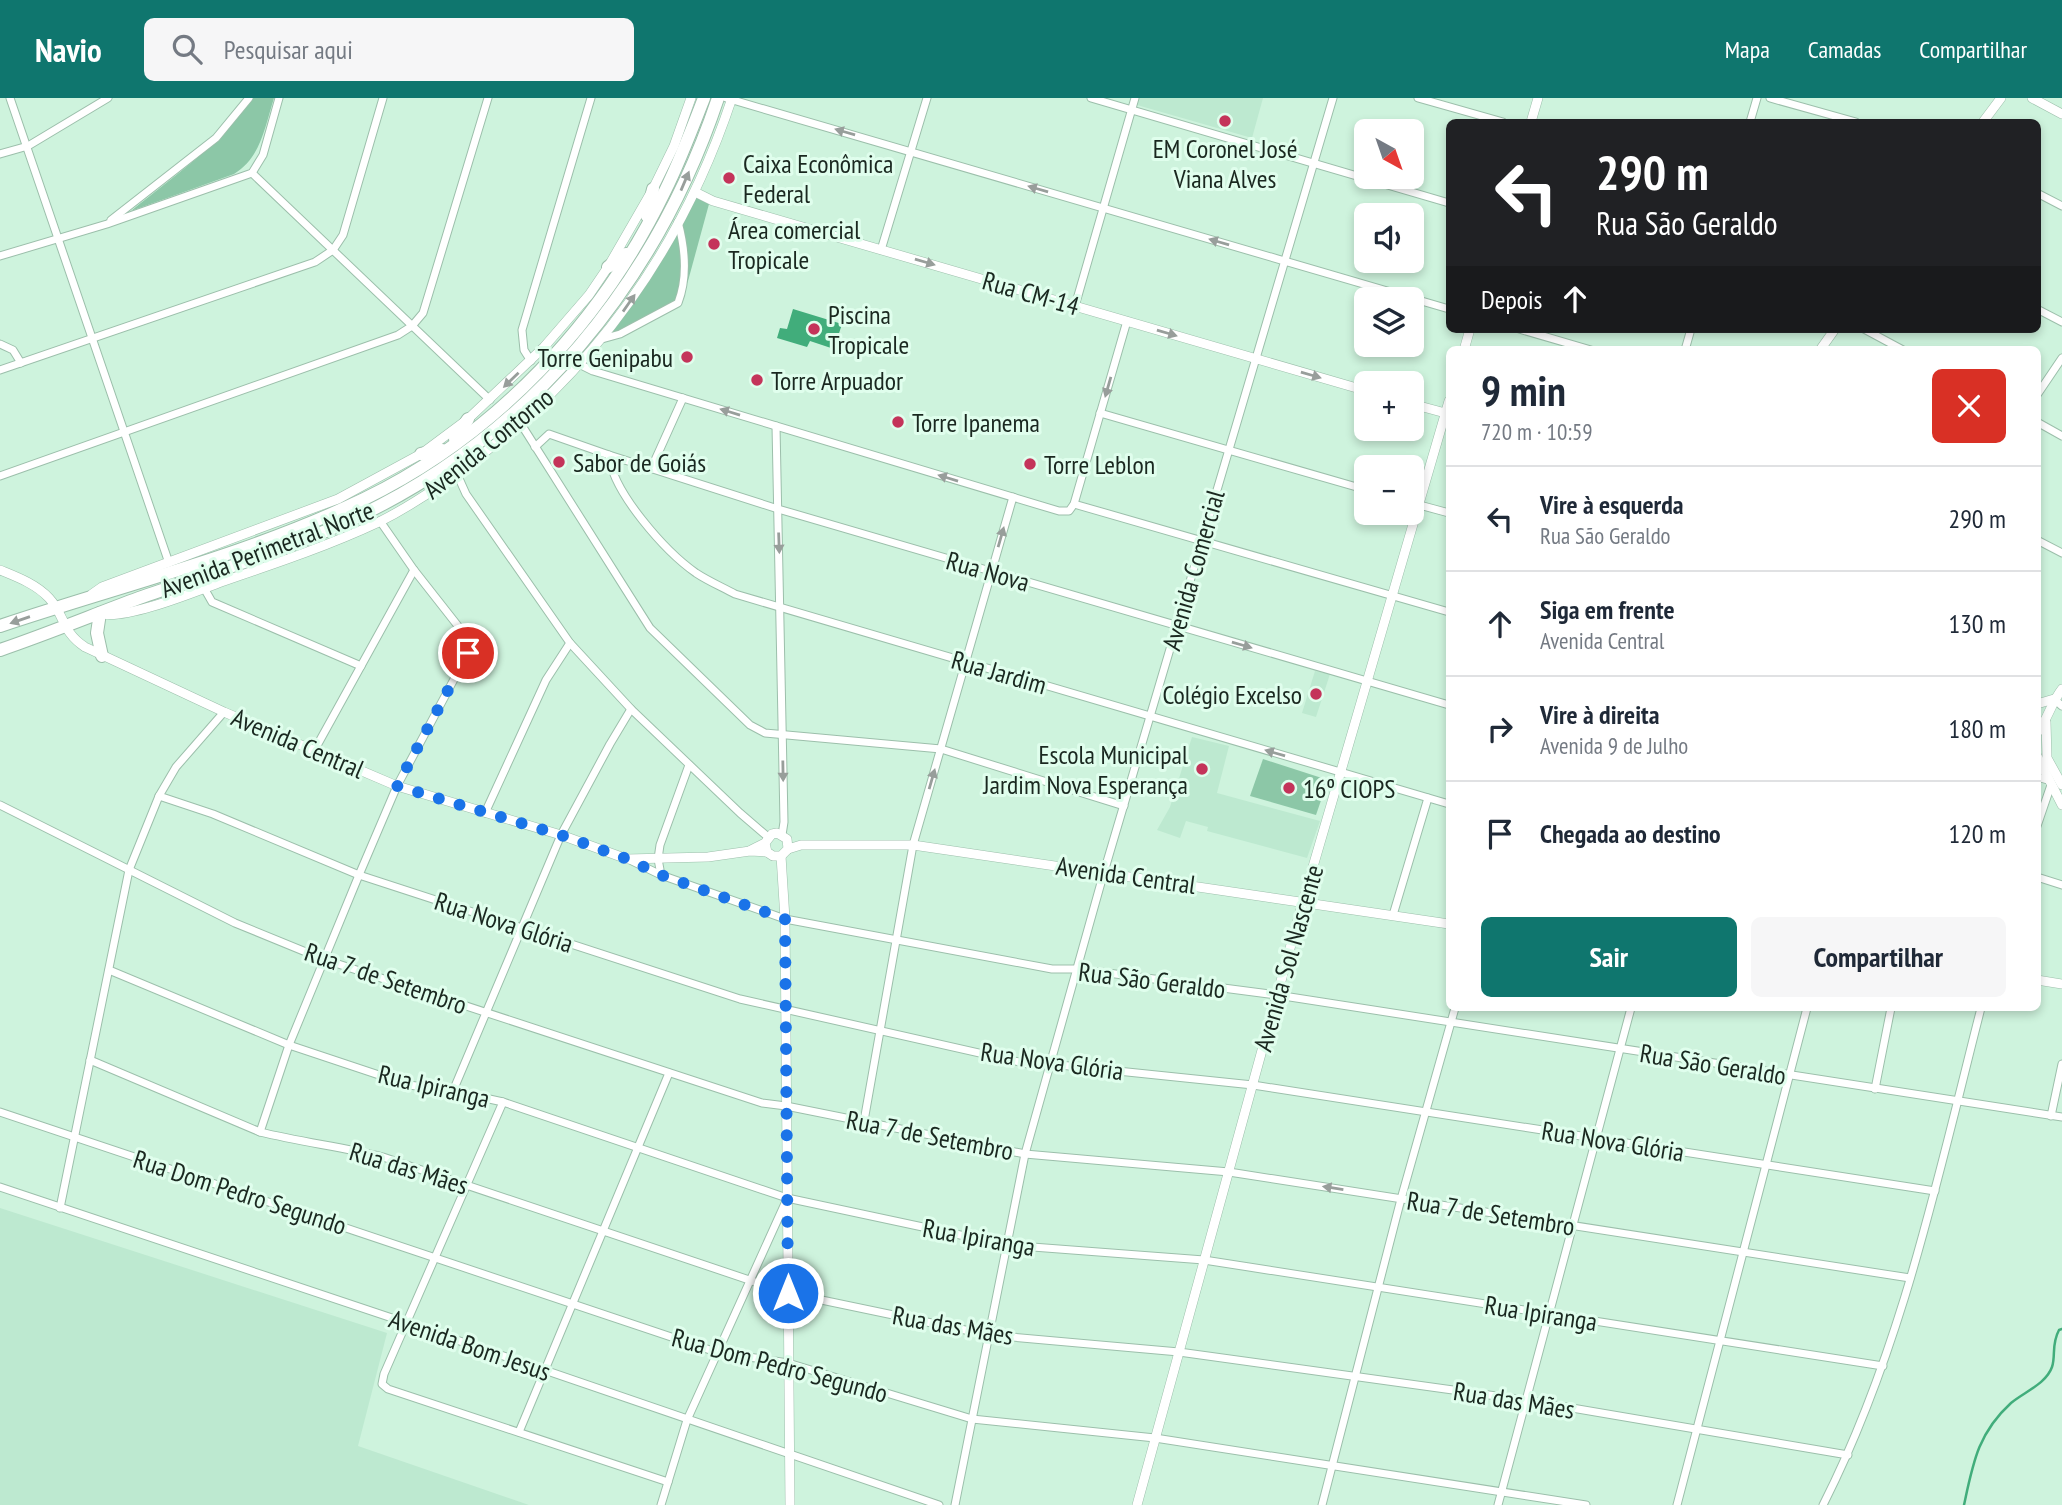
<!DOCTYPE html>
<html lang="pt">
<meta charset="utf-8">
<style>
:root{--surface:#fff;--page:#f6f6f7;--text:#1f2937;--muted:#747a83;--line:#e0e1e3;--accent:#0f766e}
body{margin:0;font-family:"PT Sans Narrow",sans-serif;background:var(--page);color:var(--text);height:100vh;display:flex;flex-direction:column;font-size:26px;white-space:nowrap}
*{box-sizing:border-box;margin:0}
p{font-size:23px;color:var(--muted)}
.icon{flex:none;width:38px;height:38px;fill:none;stroke:currentColor;stroke-width:2;stroke-linecap:round;stroke-linejoin:round}
.map{position:relative;flex:1;overflow:hidden}
.sheet{position:absolute;left:1446px;top:248px;width:595px;height:665px;display:flex;flex-direction:column;background:var(--surface);border-radius:10px;box-shadow:0 4px 10px #0003}
.sheet>*{flex:none}
.hud{position:absolute;left:1446px;top:21px;width:595px;height:214px;border-radius:10px;box-shadow:0 4px 10px #0003;background:#202124;color:#fff;overflow:hidden}
.needle{width:46px;rotate:140deg}
.fabs{position:absolute;left:1354px;top:21px;display:grid;gap:14px}
.fabs a{display:grid;place-items:center;width:70px;height:70px;border-radius:10px;background:var(--surface);box-shadow:0 4px 10px #0003;font-size:35px}
.pin{position:absolute;display:grid;place-items:center;width:60px;height:60px;color:#fff;margin:-30px;border:4px solid #fff;border-radius:50%;box-shadow:0 2px 7px #0007}
.me{position:absolute;width:77px;margin:-38px;rotate:0deg;stroke-linejoin:round;filter:drop-shadow(0 0 5px #0008)}
.turn{display:flex;align-items:center;gap:24px;height:147px;padding:0 35px;font-size:32px}
.turn .icon{width:91px;height:91px;stroke-width:2.5}
.turn b{display:block;font-size:49px;line-height:60px}
.then{display:flex;align-items:center;height:66px;padding:0 35px;background:#0003;gap:14px;font-size:26px}
.round{display:grid;place-items:center;flex:none;width:74px;height:74px;border-radius:10px;background:var(--page)}
.headline{display:flex;align-items:center;justify-content:space-between;height:119px;padding:0 35px}
h1{font-size:42px;font-weight:600;line-height:52px}
.button{display:flex;gap:14px;margin-top:auto;padding:14px 35px}
.button a{flex:1;height:80px;border-radius:10px;background:var(--accent);color:#fff;font-size:28px;font-weight:600;line-height:80px;text-align:center}
.button a+a{background:var(--page);color:var(--text)}
ul{padding:0;list-style:none}
li{display:flex;align-items:center;gap:21px;height:105px;padding:0 35px;border-top:2px solid var(--line)}
li div{flex:1}
li b{display:block;font-size:26px}
li em{font-style:normal}
header{display:flex;align-items:center;gap:42px;box-sizing:border-box;height:98px;padding:0 35px;background:var(--accent);color:#fff}
header strong{font-size:33px}
nav{display:flex;gap:38px;margin-inline-start:auto;font-size:24px}
.search{width:490px;height:63px;background:var(--page);display:flex;align-items:center;gap:18px;box-sizing:border-box;padding:0 24px;border-radius:10px;color:var(--muted);font-size:26px}
.map>svg:first-child{display:block}
</style>
<header>
<strong>Navio</strong>
<div class="search"><svg class="icon" aria-label="search" viewBox="0 0 24 24"><circle cx="10" cy="10" r="6"/><path d="M15 15l6 6"/></svg>Pesquisar aqui</div>
<nav><a>Mapa</a><a>Camadas</a><a>Compartilhar</a></nav>
</header>
<div class="map">
<svg width="2062" height="1407" viewBox="0 0 2062 1407">
<rect width="100%" height="100%" fill="#cef3dd"/>
<!-- built -->
<g fill="#bde9d0">
<path d="M1139 0H1263L1252 40 1137 7Z"/>
<path d="M1315 573 1330 576 1316 619 1302 615Z"/>
<path d="M1192 639 1229 648 1217 695 1320 723 1307 760 1207 733 1208 729 1186 723 1180 740 1157 732 1170 709Z"/>
<path d="M0 1110 387 1235 358 1348 529 1407H0Z"/>
</g>
<!-- green -->
<g fill="#8cc7a7">
<path d="M252 0H274C265 28 261 60 234 76L131 113C173 79 222 45 252 0Z"/>
<path d="M695 94 709 106 688 183 678 205 602 241Z"/>
<path d="M1263 661 1328 682 1316 717 1250 698Z"/>
</g>
<!-- water -->
<path fill="#41ad7b" d="M793 211 842 226 834 251 810 243 807 249 777 240 780 230 787 231Z"/>
<g fill="none" stroke-linecap="round" stroke-linejoin="round">
<!-- stream -->
<path stroke="#41ad7b" stroke-width="2.5" d="M1964 1407C1973 1365 1978 1335 2011 1305 2024 1294 2046 1286 2052 1269 2056 1257 2051 1247 2059 1232L2062 1231"/>
<!-- minor casing -->
<g stroke="#9cbfab" stroke-width="9">
<g id="minor">
<path d="M10 0 169 465"/>
<path d="M726 0 1449 211"/>
<path d="M1091 0 1449 105"/>
<path d="M1418 0 1503 24"/>
<path d="M1770 0 1856 24"/>
<path d="M1750 24 1757 0"/>
<path d="M0 56 28 48 108 0"/>
<path d="M252 75 490 302"/>
<path d="M2037 95 2062 108"/>
<path d="M111 122 216 40 249 0"/>
<path d="M881 152 927 0"/>
<path d="M0 158 107 126 252 75 263 57 279 0"/>
<path d="M1075 208 1135 0"/>
<path d="M2037 211 2062 224"/>
<path d="M1519 231 1591 252"/>
<path d="M1864 231 1903 252"/>
<path d="M602 241 620 236 678 205C688 179 685 150 678 124"/>
<path d="M0 246 13 252 21 265"/>
<path d="M1685 252 1691 231"/>
<path d="M531 263 524 252 522 232 591 0"/>
<path d="M581 267 593 273 1059 413H1069L1074 406 1127 223"/>
<path d="M0 272 315 164 333 152 343 137 383 0"/>
<path d="M2037 297 2062 260"/>
<path d="M1100 315 1367 392"/>
<path d="M2037 324 2062 338"/>
<path d="M521 326 650 530 750 627 765 635 941 651 1124 708"/>
<path d="M776 328 784 724 782 737"/>
<path d="M535 349 549 336 609 357 778 411 1449 607"/>
<path d="M609 357C612 394 666 454 696 475 708 483 722 489 735 496L1449 706"/>
<path d="M651 371 683 300"/>
<path d="M457 376 466 396 570 545 631 611 740 715 768 739"/>
<path d="M0 378 398 237 412 228 423 215 488 0"/>
<path d="M1412 405 1449 415"/>
<path d="M1074 406 1449 514"/>
<path d="M2037 442 2062 455"/>
<path d="M204 490 212 504 361 568"/>
<path d="M2054 601 2062 608"/>
<path d="M314 653 414 472"/>
<path d="M2037 679 2048 682"/>
<path d="M159 698 213 716 359 777 740 901 1028 966H1050L1253 987 1935 1093"/>
<path d="M0 707 235 825 323 861 762 1005 786 1008 1025 1056 1229 1074 1910 1180"/>
<path d="M485 715 546 582 570 545"/>
<path d="M2037 728 2051 687"/>
<path d="M630 762 661 777 785 821 1052 871H1077L1277 897 2062 1019"/>
<path d="M661 777 658 761 660 747 689 667"/>
<path d="M2037 779 2062 787"/>
<path d="M1393 817 1428 700"/>
<path d="M109 872 289 947 409 987 453 993 503 1004 787 1100 1007 1147 1204 1162 1883 1268"/>
<path d="M90 962 260 1034C301 1044 342 1049 383 1059L788 1195 989 1237 1179 1254 1525 1302 1848 1357"/>
<path d="M1875 991 1891 910"/>
<path d="M453 993 561 737 610 646 631 611"/>
<path d="M503 1004 384 1276 382 1286 388 1291 668 1384"/>
<path d="M0 1014 716 1254 788 1265 972 1321 1155 1340 1586 1407"/>
<path d="M2051 1018 2062 966"/>
<path d="M864 1023 913 747 1013 399"/>
<path d="M260 1034 289 947 359 777 397 688 468 555 469 542 414 472 380 423"/>
<path d="M0 1089 407 1225 939 1407"/>
<path d="M60 1110 129 772 159 698 176 669 224 614"/>
<path d="M519 1334 669 975"/>
<path d="M661 1407 687 1322 787 1101"/>
<path d="M955 1407 1025 1056 1104 774 1333 0"/>
<path d="M1322 1407 1401 1101 1455 910"/>
<path d="M1498 1407 1631 910"/>
<path d="M1677 1407 1807 910"/>
<path d="M1823 1407C1902 1251 1938 1078 1981 910"/>
</g>
</g>
<!-- tertiary casing -->
<g stroke="#9cbfab" stroke-width="10">
<g id="tertiary">
<path d="M2032 0 2062 16"/>
<path d="M1531 24 1538 0"/>
<path d="M1983 24 2001 0"/>
<path d="M695 94 713 103 1367 293"/>
<path d="M1464 252 1470 231"/>
<path d="M1820 252 1835 231"/>
<path d="M1412 306 1449 316"/>
<path d="M0 472C17 479 36 486 49 500 65 517 61 533 85 549L224 614 397 688 561 737 627 761 708 759 750 753 767 754"/>
<path d="M92 496 102 489 338 401 421 356 468 321 544 249 589 197 608 169 653 91 674 48 691 0"/>
<path d="M100 515C121 524 197 493 221 484 274 466 328 448 379 424 417 405 452 380 485 354 602 262 685 142 732 0"/>
<path d="M2037 606 2054 601"/>
<path d="M2046 624 2047 660 2062 687"/>
<path d="M2037 635C2048 621 2051 605 2062 591"/>
<path d="M2037 658 2062 707"/>
<path d="M788 751 801 747H913L1449 826"/>
<path d="M751 752 765 745 772 736 777 735 787 741 788 751 781 758H773L767 754 765 745"/>
<path d="M781 758 785 821 790 1407"/>
<path d="M2037 882 2062 886"/>
<path d="M1137 1407 1303 803 1449 303"/>
</g>
</g>
<!-- trunk casing -->
<g stroke="#9cbfab" stroke-width="14">
<g id="trunk">
<path d="M647 118 653 91"/>
<path d="M608 169 626 156"/>
<path d="M455 341 468 321"/>
<path d="M421 356 442 352"/>
<path d="M100 515 97 535 102 558"/>
<path d="M0 528C122 487 248 457 364 401 496 337 602 224 665 93 680 63 692 31 704 0"/>
<path d="M0 552C47 536 93 517 139 500 211 475 284 453 353 421 530 339 657 183 718 0"/>
</g>
</g>
<!-- minor -->
<use href="#minor" stroke="#fff" stroke-width="7"/>
<!-- tertiary -->
<use href="#tertiary" stroke="#fff" stroke-width="9"/>
<!-- trunk -->
<use href="#trunk" stroke="#fff" stroke-width="12"/>
</g>
<!-- one-way arrows -->
<defs><path id="oneway-solid" d="M-6-.8H1V-3.2L6.5 0L1 3.2V.8H-6Z" transform="scale(1.75)"/></defs>
<g fill="#989e9b">
<use href="#oneway-solid" transform="translate(845 34) rotate(-164)"/>
<use href="#oneway-solid" transform="translate(685 83) rotate(-67)"/>
<use href="#oneway-solid" transform="translate(1038 91) rotate(-164)"/>
<use href="#oneway-solid" transform="translate(1219 144) rotate(-164)"/>
<use href="#oneway-solid" transform="translate(925 164) rotate(16)"/>
<use href="#oneway-solid" transform="translate(629 205) rotate(-55)"/>
<use href="#oneway-solid" transform="translate(1167 235) rotate(16)"/>
<use href="#oneway-solid" transform="translate(1311 277) rotate(16)"/>
<use href="#oneway-solid" transform="translate(511 282) rotate(136)"/>
<use href="#oneway-solid" transform="translate(1108 289) rotate(106)"/>
<use href="#oneway-solid" transform="translate(730 314) rotate(-163)"/>
<use href="#oneway-solid" transform="translate(948 380) rotate(-163)"/>
<use href="#oneway-solid" transform="translate(1001 439) rotate(-74)"/>
<use href="#oneway-solid" transform="translate(779 445) rotate(88)"/>
<use href="#oneway-solid" transform="translate(20 522) rotate(161)"/>
<use href="#oneway-solid" transform="translate(1242 547) rotate(16)"/>
<use href="#oneway-solid" transform="translate(1275 655) rotate(-164)"/>
<use href="#oneway-solid" transform="translate(783 673) rotate(89)"/>
<use href="#oneway-solid" transform="translate(932 681) rotate(-74)"/>
<use href="#oneway-solid" transform="translate(1333 1090) rotate(-171)"/>
</g>
<g fill="none" stroke-linecap="round" stroke-linejoin="round">
<!-- route -->
<path stroke="#1a73e8" stroke-width="12" stroke-dasharray="0 21.6" d="M468 555 397 688 561 737 627 761 661 777 785 821 788 1195"/>
</g>
<!-- markers -->
<g fill="#c4345a" stroke="#e0feed" stroke-width="2.5">
<circle cx="1225" cy="23" r="7"/>
<circle cx="729" cy="80" r="7"/>
<circle cx="714" cy="146" r="7"/>
<circle cx="814" cy="231" r="7"/>
<circle cx="687" cy="259" r="7"/>
<circle cx="757" cy="282" r="7"/>
<circle cx="898" cy="324" r="7"/>
<circle cx="559" cy="364" r="7"/>
<circle cx="1030" cy="366" r="7"/>
<circle cx="1316" cy="596" r="7"/>
<circle cx="1202" cy="671" r="7"/>
<circle cx="1289" cy="690" r="7"/>
</g>
<g text-anchor="middle" dominant-baseline="central" stroke-width="6" stroke-linejoin="round" paint-order="stroke">
<!-- poi labels -->
<g font-size="26" fill="#1a2820" stroke="#e0feed" text-anchor="start">
<text x="1225" y="50" text-anchor="middle">EM Coronel José<tspan x="1225" dy="30">Viana Alves</tspan></text>
<text x="743" y="65">Caixa Econômica<tspan x="743" dy="30">Federal</tspan></text>
<text x="728" y="131">Área comercial<tspan x="728" dy="30">Tropicale</tspan></text>
<text x="828" y="216">Piscina<tspan x="828" dy="30">Tropicale</tspan></text>
<text x="673" y="259" text-anchor="end">Torre Genipabu</text>
<text x="771" y="282">Torre Arpuador</text>
<text x="912" y="324">Torre Ipanema</text>
<text x="573" y="364">Sabor de Goiás</text>
<text x="1044" y="366">Torre Leblon</text>
<text x="1302" y="596" text-anchor="end">Colégio Excelso</text>
<text x="1188" y="656" text-anchor="end">Escola Municipal<tspan x="1188" dy="30">Jardim Nova Esperança</tspan></text>
<text x="1303" y="690">16º CIOPS</text>
</g>
<!-- street labels -->
<g font-size="26" fill="#1a2820" stroke="#e0feed">
<text transform="translate(1031 195) rotate(16)">Rua CM-14</text>
<text transform="translate(488 345) rotate(-39)">Avenida Contorno</text>
<text transform="translate(267 451) rotate(-21)">Avenida Perimetral Norte</text>
<text transform="translate(1193 472) rotate(-74)">Avenida Comercial</text>
<text transform="translate(988 473) rotate(16)">Rua Nova</text>
<text transform="translate(999 574) rotate(16)">Rua Jardim</text>
<text transform="translate(298 645) rotate(23)">Avenida Central</text>
<text transform="translate(1126 777) rotate(8)">Avenida Central</text>
<text transform="translate(504 824) rotate(18)">Rua Nova Glória</text>
<text transform="translate(1288 860) rotate(-74)">Avenida Sol Nascente</text>
<text transform="translate(386 880) rotate(19)">Rua 7 de Setembro</text>
<text transform="translate(1152 882) rotate(7)">Rua São Geraldo</text>
<text transform="translate(1052 963) rotate(8)">Rua Nova Glória</text>
<text transform="translate(1713 966) rotate(9)">Rua São Geraldo</text>
<text transform="translate(434 988) rotate(13)">Rua Ipiranga</text>
<text transform="translate(930 1037) rotate(11)">Rua 7 de Setembro</text>
<text transform="translate(1613 1043) rotate(9)">Rua Nova Glória</text>
<text transform="translate(409 1070) rotate(17)">Rua das Mães</text>
<text transform="translate(240 1094) rotate(18)">Rua Dom Pedro Segundo</text>
<text transform="translate(1491 1115) rotate(9)">Rua 7 de Setembro</text>
<text transform="translate(979 1139) rotate(10)">Rua Ipiranga</text>
<text transform="translate(1541 1215) rotate(9)">Rua Ipiranga</text>
<text transform="translate(953 1227) rotate(10)">Rua das Mães</text>
<text transform="translate(470 1247) rotate(19)">Avenida Bom Jesus</text>
<text transform="translate(780 1267) rotate(15)">Rua Dom Pedro Segundo</text>
<text transform="translate(1514 1302) rotate(9)">Rua das Mães</text>
</g>
</g>
</svg>
<div class="fabs">
<a><svg class="needle" viewBox="-14 -14 28 28"><path d="M0-13l5 13h-10z" fill="#e53935"/><path d="M0 13l5-13h-10z" fill="#747a83"/></svg></a>
<a><svg class="icon" aria-label="sound" viewBox="0 0 24 24"><path d="M4 9h4l5-4v14l-5-4H4zM17 9q2 3 0 6"/></svg></a>
<a><svg class="icon" aria-label="layers" viewBox="0 0 24 24"><path d="M12 4l9 5-9 5-9-5zM3 14l9 5 9-5"/></svg></a>
<a>+</a>
<a>−</a>
</div>
<div class="pin" style="left:468px;top:555px;background:#d93025"><svg class="icon" aria-label="arrive" viewBox="0 0 24 24"><path d="M6 21V4h12l-3 4 3 4H6"/></svg></div>
<svg class="me" style="left:788px;top:1195px" viewBox="-20 -20 40 40"><circle r="17" fill="#1a73e8" stroke="#fff" stroke-width="3"/><path d="M0-11L8 9 0 5-8 9z" fill="#fff"/></svg>
<div class="hud">
<div class="turn"><svg class="icon" aria-label="left" viewBox="0 0 24 24"><path d="M17 20v-9H6M10 6l-5 5 5 5"/></svg><div><b>290 m</b>Rua São Geraldo</div></div>
<div class="then">Depois<svg class="icon" aria-label="ahead" viewBox="0 0 24 24"><path d="M12 20V5M6 11l6-6 6 6"/></svg></div>
</div>
<section class="sheet">
<div class="headline"><div><h1>9 min</h1><p>720 m · 10:59</p></div><a class="round" style="background:#d93025;color:#fff"><svg class="icon" aria-label="close" viewBox="0 0 24 24"><path d="M6 6l12 12M18 6L6 18"/></svg></a></div>
<ul>
<li><svg class="icon" aria-label="left" viewBox="0 0 24 24"><path d="M17 20v-9H6M10 6l-5 5 5 5"/></svg><div><b>Vire à esquerda</b><p>Rua São Geraldo</p></div><em>290 m</em></li>
<li><svg class="icon" aria-label="ahead" viewBox="0 0 24 24"><path d="M12 20V5M6 11l6-6 6 6"/></svg><div><b>Siga em frente</b><p>Avenida Central</p></div><em>130 m</em></li>
<li><svg class="icon" aria-label="right" viewBox="0 0 24 24"><path d="M7 20v-9h11M14 6l5 5-5 5"/></svg><div><b>Vire à direita</b><p>Avenida 9 de Julho</p></div><em>180 m</em></li>
<li><svg class="icon" aria-label="arrive" viewBox="0 0 24 24"><path d="M6 21V4h12l-3 4 3 4H6"/></svg><div><b>Chegada ao destino</b></div><em>120 m</em></li>
</ul>
<div class="button"><a>Sair</a><a>Compartilhar</a></div>
</section>
</div>
